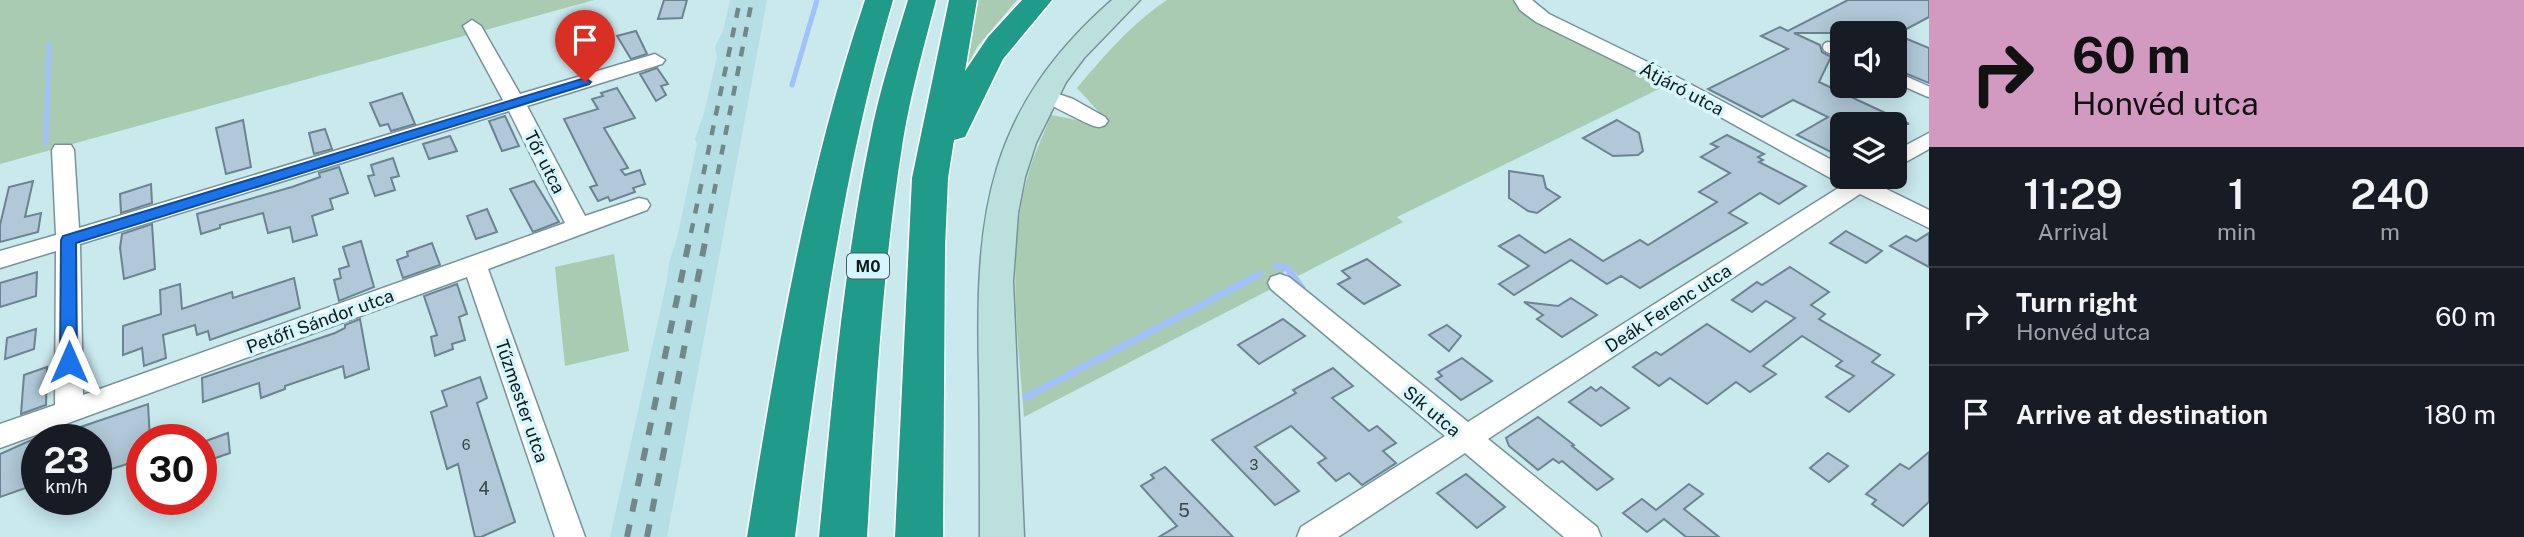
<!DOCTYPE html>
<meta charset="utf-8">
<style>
:root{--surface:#171b24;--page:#242831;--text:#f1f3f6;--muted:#9ea1a6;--line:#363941}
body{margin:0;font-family:"Public Sans",sans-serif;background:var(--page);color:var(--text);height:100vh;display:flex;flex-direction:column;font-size:26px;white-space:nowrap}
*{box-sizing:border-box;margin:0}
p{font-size:23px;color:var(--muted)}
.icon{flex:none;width:38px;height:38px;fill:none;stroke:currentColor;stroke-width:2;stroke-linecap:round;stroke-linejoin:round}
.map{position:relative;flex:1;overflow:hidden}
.drawer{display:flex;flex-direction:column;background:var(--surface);width:595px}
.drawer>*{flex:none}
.banner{background:#d29ac0;color:#111;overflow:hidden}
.buttons{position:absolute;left:1830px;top:21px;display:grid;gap:14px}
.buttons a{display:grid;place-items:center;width:77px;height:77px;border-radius:10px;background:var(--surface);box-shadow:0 4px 18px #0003;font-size:35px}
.speed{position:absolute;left:21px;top:424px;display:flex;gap:14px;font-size:35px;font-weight:700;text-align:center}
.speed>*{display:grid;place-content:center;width:91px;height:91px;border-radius:50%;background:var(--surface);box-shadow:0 4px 18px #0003;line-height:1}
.speed small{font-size:18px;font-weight:400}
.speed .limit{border:10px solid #d22;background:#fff;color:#111}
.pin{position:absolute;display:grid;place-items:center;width:60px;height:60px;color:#fff;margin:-72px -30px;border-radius:50% 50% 50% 0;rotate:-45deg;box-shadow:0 0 7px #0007}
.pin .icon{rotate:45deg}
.me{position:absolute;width:77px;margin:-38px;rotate:0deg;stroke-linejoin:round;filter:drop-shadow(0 0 5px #0008)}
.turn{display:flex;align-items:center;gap:24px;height:147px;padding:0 28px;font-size:32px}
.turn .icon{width:91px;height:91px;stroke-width:2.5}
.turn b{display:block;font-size:49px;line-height:60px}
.eta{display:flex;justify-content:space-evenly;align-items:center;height:119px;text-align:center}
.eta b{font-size:42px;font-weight:600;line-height:49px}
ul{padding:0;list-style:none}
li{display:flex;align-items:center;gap:21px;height:98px;padding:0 28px;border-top:2px solid var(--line)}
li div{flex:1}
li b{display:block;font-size:26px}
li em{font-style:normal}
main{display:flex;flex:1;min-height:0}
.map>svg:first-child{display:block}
</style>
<main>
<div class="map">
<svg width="1929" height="537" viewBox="0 0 1929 537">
<rect width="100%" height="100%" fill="#c9e9ed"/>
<!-- built -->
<path fill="#b6dee5" d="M730 0H767L667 537H610L667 280 669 263 677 238 697 144 695 139 704 113 717 57 715 47 723 31Z"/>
<!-- green -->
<g fill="#a8cbb1">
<path d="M0 0H594L0 164Z"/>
<path d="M975 0H1017L977 47 959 82Z"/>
<path d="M1167 0H1514L1667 85 1397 217 1403 222 1298 276 1289 266 1269 290 1024 417C1018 339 1006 253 1028 175 1033 155 1044 135 1051 115L1082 121 1098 111 1077 88C1105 55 1131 24 1167 0Z"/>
<path d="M614 254 629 351 565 366 555 267Z"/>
</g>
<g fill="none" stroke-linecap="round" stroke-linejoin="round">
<!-- stream-far1 -->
<g stroke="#a2c1fa" stroke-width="5">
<path d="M792 85 817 0"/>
<path d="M46 143 49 45"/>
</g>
<!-- stream -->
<g stroke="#a2c1fa" stroke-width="7">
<path d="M1276 266 1287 268 1302 288"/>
<path d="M1026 397 1260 274"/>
</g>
</g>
<!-- building -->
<g fill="#b0c8d7" stroke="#6c8391" stroke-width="2">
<path d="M664 0H687L682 18 658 19Z"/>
<path d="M1848 0H1929V17L1899 33H1794L1820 45 1822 52 1831 57 1819 82 1909 124H1843V158L1797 135 1828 117 1793 100 1762 117 1708 89 1788 49 1761 36 1780 27 1788 31Z"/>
<path d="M636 31 647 54 631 59 617 36Z"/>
<path d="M1895 34 1929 48V83L1895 69Z"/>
<path d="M657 68 668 84 661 86 666 95 656 101 640 74Z"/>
<path d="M617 88 635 118 604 128 628 168 621 170 625 175 640 170 645 184 633 188 635 192 610 201 608 197 598 201 590 187 597 185 564 119 598 109 592 99 603 96 601 93Z"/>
<path d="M402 93 415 124 391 131 388 124 380 126 370 103Z"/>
<path d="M505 116 519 146 502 151 489 121Z"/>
<path d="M243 120 251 167 226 174 216 128Z"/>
<path d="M1617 120 1639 133 1643 151 1638 155 1613 156 1583 138Z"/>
<path d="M325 129 332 149 314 154 309 133Z"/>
<path d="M1727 135 1764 154 1758 157 1763 160 1759 162 1806 186 1779 204 1760 193 1729 213 1747 223 1640 288 1621 276 1607 284 1571 260 1514 295 1499 284 1529 266 1499 246 1519 235 1545 253 1570 239 1603 261 1640 240 1648 245 1717 202 1699 192 1730 173 1701 157 1718 147 1711 144Z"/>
<path d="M450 136 457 151 429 159 423 144Z"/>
<path d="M393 158 399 176 391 178 395 190 375 196 368 176 374 175 371 165Z"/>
<path d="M339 167 348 193 330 199 333 209 312 216 317 235 293 242 290 227 268 233 263 213 220 225V228L201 234 197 214 292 187 320 177 319 173Z"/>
<path d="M1509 171 1543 176 1546 188 1560 197 1537 213 1528 211 1509 198Z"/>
<path d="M33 181 25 217 41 213 38 232 0 242V225L9 187Z"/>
<path d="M534 181 559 222 533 232 510 189Z"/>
<path d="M151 184 152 203 121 213 120 194Z"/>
<path d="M487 209 497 232 476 239 467 216Z"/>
<path d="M152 224 155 269 124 279 120 248 122 234Z"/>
<path d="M1846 231 1882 251 1866 263 1830 243Z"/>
<path d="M1929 233V267L1890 246 1906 236 1916 241Z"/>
<path d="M361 241 374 287 339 301 334 280 341 278 339 269 349 266 343 247Z"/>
<path d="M432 243 440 265 403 278 397 260 408 256 407 252Z"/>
<path d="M1367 259 1400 285 1364 304 1338 284 1350 278 1342 271Z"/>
<path d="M1790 267 1829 292 1811 305 1825 314 1819 319 1880 355 1872 362 1894 375 1849 412 1826 397 1854 376 1836 366 1842 361 1802 336 1763 366 1776 374 1750 392 1736 382 1707 404 1670 378 1659 386 1633 367 1656 352 1661 355 1707 324 1750 352 1795 318 1766 301 1752 312 1732 300 1757 282 1762 285Z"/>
<path d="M37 272 36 296 0 307V283Z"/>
<path d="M294 278 300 308 210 340 208 331 197 335 195 325 163 335 166 358 144 366 142 348 123 355V326L161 314 160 290 180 284 182 309 232 292 233 298Z"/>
<path d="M457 284 467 314 459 317 465 340 452 344 453 349 435 356 431 337 437 335 424 296Z"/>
<path d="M1571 298 1597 315 1562 337 1537 319 1543 315 1524 302 1558 306Z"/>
<path d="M360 319 369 369 345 378 343 366 285 386V389L261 398 259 383 203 402 202 378 335 333 345 328V325Z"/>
<path d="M1283 319 1305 336 1259 364 1238 345Z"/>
<path d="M1447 325 1461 336 1449 351 1429 335Z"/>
<path d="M36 329 34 349 5 359 7 338Z"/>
<path d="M1462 358 1492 381 1461 400 1436 379 1442 376 1438 372Z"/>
<path d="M47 367 46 405 21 414 24 375Z"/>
<path d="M1333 368 1353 386 1332 398 1369 431 1377 426 1396 443 1383 451 1396 463 1362 485 1349 473 1336 481 1318 463 1326 458 1291 426 1255 447 1299 491 1275 505 1212 440 1296 393 1293 390Z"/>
<path d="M480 377 487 398 477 403 515 522 481 537H475L458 464 447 469 431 412 447 406 442 391Z"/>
<path d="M1591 387 1596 391 1601 387 1629 408 1601 426 1569 402Z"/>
<path d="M148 404 150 439H142V458L124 465 96 474V439H55L54 436Z"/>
<path d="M1538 417 1574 445 1572 446 1613 479 1597 490 1562 461 1559 463 1553 459 1538 470 1509 446 1506 438Z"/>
<path d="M228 433 230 453 204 462 203 442Z"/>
<path d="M45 434 44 439H37V484L0 497V454Z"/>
<path d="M1929 452V502L1903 526 1872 504 1876 500 1866 494 1900 464 1909 469Z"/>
<path d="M1828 453 1848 466 1829 482 1810 468Z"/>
<path d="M1165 467 1233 537H1159L1177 526 1141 486 1154 478 1151 475Z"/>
<path d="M1466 474 1505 507 1477 528 1437 493Z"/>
<path d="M1689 484 1703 494 1684 509 1719 537H1686L1664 519 1647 532 1623 513 1642 499 1656 510Z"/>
</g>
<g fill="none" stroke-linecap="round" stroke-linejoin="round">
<!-- lane casing -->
<g stroke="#769398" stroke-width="13">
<g id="lane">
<path d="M1828 47 1843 53"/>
<path d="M1895 77 1929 92"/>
</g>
</g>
<!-- street casing -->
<g stroke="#769398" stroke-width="3">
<g id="street">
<path d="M1514 0H1532L1549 14 1664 70 1843 166V177H1882L1876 184 1929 210V228L1860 194 1488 439 1597 527 1601 537H1564L1465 453 1338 537H1297L1301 527 1445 436 1271 289 1268 283 1271 277 1280 274 1289 277 1468 422 1843 185 1650 78 1536 22 1520 10Z"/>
<path d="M472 20 481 26 520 94 655 54 665 60 662 64 527 106 585 216 639 198 647 200 650 205 647 210 488 269 585 537H555L467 277 0 448V424L55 405 56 251 0 268V251L56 235 52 150 55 145H71L74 150 79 228 503 100 463 26ZM509 111 565 223 83 395 80 244Z"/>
<path d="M1044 89 1073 99 1105 117 1108 121 1105 125C1100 127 1100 128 1094 126 1089 125 1036 98 1034 95L1037 91Z"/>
<path d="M1929 133V149L1895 168V151Z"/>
</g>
</g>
<!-- secondary casing -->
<g stroke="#769398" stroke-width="3">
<path id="secondary" d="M1112 0H1140L1084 58 1066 82 1036 143 1025 177 1018 213 1013 281 1024 537H980C980 482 980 426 979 371 975 214 987 110 1112 0Z"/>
</g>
<!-- highway casing -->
<g stroke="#fff" stroke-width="3">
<g id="highway">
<path d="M865 0H893C841 176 818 355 795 537H747C776 355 806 175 865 0Z"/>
<path d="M908 0H936C924 46 911 92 903 140 882 271 875 404 867 537H819C832 404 843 270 870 139 879 92 894 46 908 0Z"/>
<path d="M949 0H977L965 71 988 37 1022 0H1052L1003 59 965 137 954 140 948 178 945 247 943 537H895L912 178Z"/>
</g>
</g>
<!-- lane -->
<use href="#lane" stroke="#fff" stroke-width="10"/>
<!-- street -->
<use href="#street" fill="#fff" fill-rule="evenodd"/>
<!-- secondary -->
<use href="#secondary" fill="#bce1dc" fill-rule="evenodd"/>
<!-- highway -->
<use href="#highway" fill="#219b89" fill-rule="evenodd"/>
<!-- rail-far1 -->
<g stroke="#71888b" stroke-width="4.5" stroke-dasharray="10 10" stroke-linecap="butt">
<path d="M691 233 740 0"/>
<path d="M706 233 752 0"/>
</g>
<!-- rail -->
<g stroke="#71888b" stroke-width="6" stroke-dasharray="13 13" stroke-linecap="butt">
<path d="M627 537 691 232"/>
<path d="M647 537 707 232"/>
</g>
</g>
<!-- route -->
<path fill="#1a73e8" stroke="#114b97" stroke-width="2" d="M585 78 591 82 589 84 76 243 77 362 75 367H62L60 362 61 240 63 236Z"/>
<g text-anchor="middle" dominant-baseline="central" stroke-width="7" stroke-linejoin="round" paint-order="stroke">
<!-- number labels -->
<g font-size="14" fill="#36464b">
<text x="466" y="445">6</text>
<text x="1254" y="465">3</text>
</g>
<!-- shield labels -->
<rect fill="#d6f6fb" stroke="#4a5c5f" stroke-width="2" x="847" y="253.5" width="42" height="25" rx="5"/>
<g font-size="16" font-weight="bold" fill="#0e1a1c">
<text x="868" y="266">M0</text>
</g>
<!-- street labels -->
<g font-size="18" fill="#0e1a1c" stroke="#d6f6fb">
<text transform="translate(1682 89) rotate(28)">Átjáró utca</text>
<text transform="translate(545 162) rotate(63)">Tőr utca</text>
<text transform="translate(1668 308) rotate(-33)">Deák Ferenc utca</text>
<text transform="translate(320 321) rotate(-20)">Petőfi Sándor utca</text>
<text transform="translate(522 401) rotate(71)">Tűzmester utca</text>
<text transform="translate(1432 411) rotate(40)">Sík utca</text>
</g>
<!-- near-number labels -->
<g font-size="18" fill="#36464b">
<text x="484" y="488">4</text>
<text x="1184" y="510">5</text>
</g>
</g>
</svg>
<div class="buttons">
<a><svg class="icon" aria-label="sound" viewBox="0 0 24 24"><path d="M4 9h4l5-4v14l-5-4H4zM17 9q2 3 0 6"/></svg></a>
<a><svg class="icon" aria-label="layers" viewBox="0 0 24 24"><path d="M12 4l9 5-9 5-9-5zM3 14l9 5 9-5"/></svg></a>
</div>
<div class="speed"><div>23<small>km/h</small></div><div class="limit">30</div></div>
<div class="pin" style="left:585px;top:82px;background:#d93025"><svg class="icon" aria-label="arrive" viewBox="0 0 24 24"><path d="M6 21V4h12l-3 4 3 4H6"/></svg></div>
<svg class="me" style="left:69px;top:362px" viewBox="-20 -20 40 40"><path d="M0-17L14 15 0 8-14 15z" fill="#1a73e8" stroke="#fff" stroke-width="4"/></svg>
</div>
<section class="drawer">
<div class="banner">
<div class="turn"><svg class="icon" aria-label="right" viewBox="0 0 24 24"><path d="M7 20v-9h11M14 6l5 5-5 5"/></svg><div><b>60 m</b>Honvéd utca</div></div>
</div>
<div class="eta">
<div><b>11:29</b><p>Arrival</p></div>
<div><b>1</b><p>min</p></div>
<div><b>240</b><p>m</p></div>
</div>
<ul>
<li><svg class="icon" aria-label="right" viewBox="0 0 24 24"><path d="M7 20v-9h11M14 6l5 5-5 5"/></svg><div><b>Turn right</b><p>Honvéd utca</p></div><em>60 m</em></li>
<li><svg class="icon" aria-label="arrive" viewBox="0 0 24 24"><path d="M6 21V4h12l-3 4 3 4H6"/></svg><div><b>Arrive at destination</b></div><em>180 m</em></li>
</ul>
</section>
</main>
